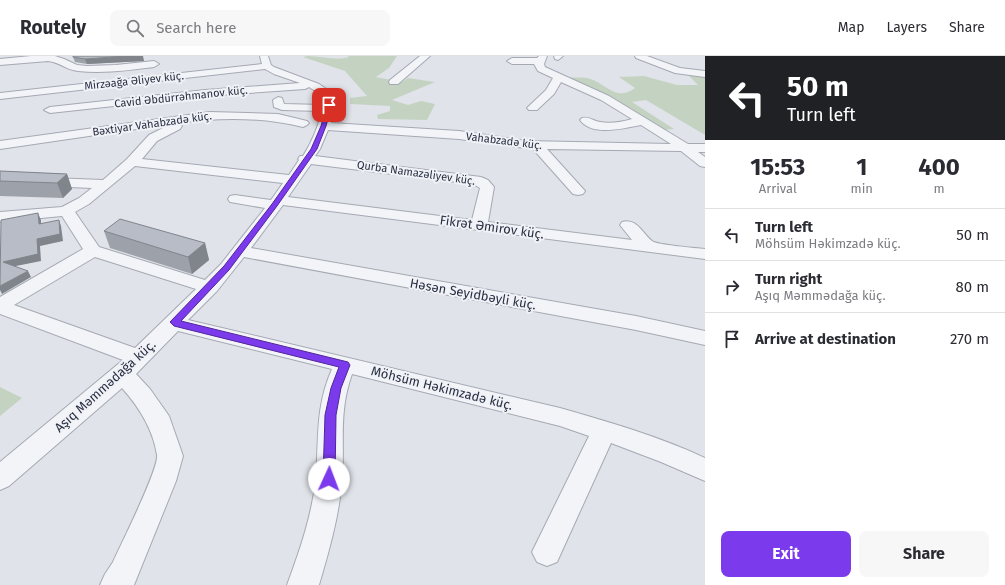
<!DOCTYPE html>
<meta charset="utf-8">
<style>
:root{--surface:#fff;--page:#f7f7f7;--text:#2b2b33;--muted:#7c7c81;--line:#e1e1e2;--accent:#7c3aed}
body{margin:0;font-family:"Fira Sans",sans-serif;background:var(--page);color:var(--text);height:100vh;display:flex;flex-direction:column;font-size:15px;white-space:nowrap}
*{box-sizing:border-box;margin:0}
p{font-size:13px;color:var(--muted)}
.icon{flex:none;width:22px;height:22px;fill:none;stroke:currentColor;stroke-width:2;stroke-linecap:round;stroke-linejoin:round}
.map{position:relative;flex:1;overflow:hidden}
.drawer{display:flex;flex-direction:column;background:var(--surface);width:300px}
.drawer>*{flex:none}
.banner{background:#202124;color:#fff;overflow:hidden}
.pin{position:absolute;display:grid;place-items:center;width:34px;height:34px;color:#fff;margin:-17px;border-radius:8px;box-shadow:0 2px 6px #0006}
.me{position:absolute;width:44px;margin:-22px;rotate:2deg;stroke-linejoin:round;filter:drop-shadow(0 0 3px #0008)}
.turn{display:flex;align-items:center;gap:14px;height:84px;padding:0 16px;font-size:18px}
.turn .icon{width:52px;height:52px;stroke-width:2.5}
.turn b{display:block;font-size:28px;line-height:34px}
.eta{display:flex;justify-content:space-evenly;align-items:center;height:68px;text-align:center}
.eta b{font-size:24px;font-weight:700;line-height:28px}
.button{display:flex;gap:8px;margin-top:auto;padding:8px 16px}
.button a{flex:1;height:46px;border-radius:8px;background:var(--accent);color:#fff;font-size:16px;font-weight:700;line-height:46px;text-align:center}
.button a+a{background:var(--page);color:var(--text)}
ul{padding:0;list-style:none}
li{display:flex;align-items:center;gap:12px;height:52px;padding:0 16px;border-top:1px solid var(--line)}
li div{flex:1}
li b{display:block;font-size:15px}
li em{font-style:normal}
header{display:flex;align-items:center;gap:24px;box-sizing:border-box;height:56px;padding:0 20px;background:var(--surface);border-bottom:1px solid var(--line)}
header strong{font-size:19px}
nav{display:flex;gap:22px;margin-inline-start:auto;font-size:14px}
.search{width:280px;height:36px;background:var(--page);display:flex;align-items:center;gap:10px;box-sizing:border-box;padding:0 14px;border-radius:8px;color:var(--muted);font-size:15px}
main{display:flex;flex:1;min-height:0}
.map>svg:first-child{display:block}
</style>
<header>
<strong>Routely</strong>
<div class="search"><svg class="icon" aria-label="search" viewBox="0 0 24 24"><circle cx="10" cy="10" r="6"/><path d="M15 15l6 6"/></svg>Search here</div>
<nav><a>Map</a><a>Layers</a><a>Share</a></nav>
</header>
<main>
<div class="map">
<svg width="705" height="529" viewBox="0 0 705 529">
<rect width="100%" height="100%" fill="#e0e3e9"/>
<!-- green -->
<g fill="#c4d3c1">
<path d="M308 0C322 0 335 5 349 1L348 0H397L389 12 376 21 402 26 408 22 435 26 392 44 408 49 421 45 435 48 427 64 378 63 377 59 390 55V50L350 48V42L367 40 345 15 303 1Z"/>
<path d="M705 18V79L646 44 632 46 674 73 664 74 565 21C572 22 580 21 587 22 606 26 615 47 635 32L619 21 644 20 677 29H698L689 20Z"/>
<path d="M0 331 22 342 0 360Z"/>
</g>
<g fill="none" stroke-linecap="round" stroke-linejoin="round">
<!-- minor casing -->
<g stroke="#a5a9b3" stroke-width="2">
<g id="minor">
<path d="M31 0H55L64 3 77 9 87 10 116 9 154 5 159 8 154 11C129 14 103 18 78 15 67 14 59 6 48 5L0 9V3Z"/>
<path d="M260 0H268L271 9 274 11 319 28 332 37 335 52 331 67 459 75 526 85 671 88 641 69C624 72 592 81 580 64L582 62C589 60 593 65 600 66 610 68 622 66 632 63L601 44 561 26 554 38 537 54H529L527 52 529 50 546 34 553 22 538 15 534 8H512L507 5 512 2H537L539 0H547L544 8 545 11 609 40 688 88H705V96H698L705 101V111L700 110 681 95 547 93 585 135 583 138 578 139 573 138 533 93 459 83 328 74 320 93 315 100 481 121 488 124 494 131 488 166 632 184 620 169 622 166C637 162 642 177 652 185 657 189 696 192 705 193V203L283 149 251 192 636 260 705 275V289L636 274 244 201 217 235 188 264 560 352C609 366 658 380 705 402V425L661 406 611 387 557 506 547 510 537 506 532 496 589 380 560 370 352 318C338 358 345 386 342 425 339 460 329 495 319 529H287C300 494 312 459 316 422 319 382 315 352 332 313L178 275 136 318 150 333 169 360 183 400 176 425 134 529H100L105 518 113 506C121 488 159 413 157 399 153 373 139 351 122 332L9 430 0 434V406L123 304 0 258V241L83 193 62 160 0 166V156L62 151 79 142 92 132 0 128V120L103 124 127 103 149 79 171 68 0 93V85L210 56 278 58 307 65 309 67 307 69 303 71C262 61 220 61 178 67L182 70 180 73 157 85 142 103 289 119 299 104 298 103 300 100H303C312 86 318 71 322 55L282 54 274 51 273 44 278 41 282 42 284 48 323 49V40L309 31 305 33 205 40 50 57 44 54 50 51 205 34 300 27 274 18 265 13 0 43V37L262 8ZM311 108 473 128 480 132 472 164 288 141ZM135 110 283 127 271 144 235 139 230 140 228 143 230 146 265 152 221 208 205 224 99 191 75 156 89 148ZM95 201 196 233 135 292 14 249Z"/>
<path d="M420 0H430L398 28H390L389 26 390 24Z"/>
<path d="M554 0H563L558 4 555 3Z"/>
<path d="M635 0H647L680 12 705 15V21L675 17 636 2Z"/>
</g>
</g>
<!-- minor -->
<use href="#minor" fill="#f3f4f8" fill-rule="evenodd"/>
</g>
<!-- wall -->
<g fill="#9da2aa">
<path d="M73 1 144 5 87 8 75 6Z"/>
<path d="M0 115 67 118 72 133 63 142 0 140Z"/>
<path d="M104 175 205 187 209 204 192 218 110 192Z"/>
</g>
<!-- shaded-wall -->
<g fill="#80848b">
<path d="M126 0H143L144 5 87 8 85 3Z"/>
<path d="M67 118 72 133 63 142 57 127Z"/>
<path d="M38 157 41 164V174L39 168Z"/>
<path d="M59 164 61 170 63 185 40 190 41 205 6 212 3 206Z"/>
<path d="M205 187 209 204 192 218 188 201Z"/>
<path d="M28 215 31 221 2 238 0 234V230Z"/>
</g>
<!-- building -->
<g fill="#b7bcc6" stroke="#80848b">
<path d="M73 0H126L85 3 73 1Z"/>
<path d="M0 115 67 118 57 127 0 125Z"/>
<path d="M38 157 39 168 59 164 60 178 37 183 38 198 3 206 28 215 0 230 1 164Z"/>
<path d="M120 163 205 187 188 201 104 175Z"/>
</g>
<!-- route -->
<path fill="#7c3aed" stroke="#51269a" d="M329 48 332 49 326 70 317 93 277 150 229 214 181 265 348 306 350 309 341 332 336 359 335 423 333 427 329 428 324 427 323 423 325 359 331 332 339 311 174 270 170 266 224 210 272 148 311 93 321 70 327 49Z"/>
<g text-anchor="middle" dominant-baseline="central" stroke-width="4" stroke-linejoin="round" paint-order="stroke">
<!-- far-street labels -->
<g font-size="11" fill="#282f41" stroke="#f0f2f7">
<text transform="translate(134 25) rotate(-6)">Mirzəağa Əliyev küç.</text>
<text transform="translate(181 41) rotate(-6)">Cavid Əbdürrəhmanov küç.</text>
<text transform="translate(152 68) rotate(-8)">Bəxtiyar Vahabzadə küç.</text>
<text transform="translate(504 85) rotate(7)">Vahabzadə küç.</text>
<text transform="translate(416 117) rotate(8)">Qurba Namazəliyev küç.</text>
</g>
<!-- street labels -->
<g font-size="13" fill="#282f41" stroke="#f0f2f7">
<text transform="translate(492 171) rotate(8)">Fikrət Əmirov küç.</text>
<text transform="translate(473 238) rotate(10)">Həsən Seyidbəyli küç.</text>
<text transform="translate(105 330) rotate(-42)">Aşıq Məmmədağa küç.</text>
<text transform="translate(442 332) rotate(14)">Möhsüm Həkimzadə küç.</text>
</g>
</g>
</svg>
<div class="pin" style="left:329px;top:49px;background:#d93025"><svg class="icon" aria-label="arrive" viewBox="0 0 24 24"><path d="M6 21V4h12l-3 4 3 4H6"/></svg></div>
<svg class="me" style="left:329px;top:423px" viewBox="-20 -20 40 40"><circle r="19" fill="#fff"/><path d="M0-13L10 11 0 6-10 11z" fill="#7c3aed"/></svg>
</div>
<section class="drawer">
<div class="banner">
<div class="turn"><svg class="icon" aria-label="left" viewBox="0 0 24 24"><path d="M17 20v-9H6M10 6l-5 5 5 5"/></svg><div><b>50 m</b>Turn left</div></div>
</div>
<div class="eta">
<div><b>15:53</b><p>Arrival</p></div>
<div><b>1</b><p>min</p></div>
<div><b>400</b><p>m</p></div>
</div>
<ul>
<li><svg class="icon" aria-label="left" viewBox="0 0 24 24"><path d="M17 20v-9H6M10 6l-5 5 5 5"/></svg><div><b>Turn left</b><p>Möhsüm Həkimzadə küç.</p></div><em>50 m</em></li>
<li><svg class="icon" aria-label="right" viewBox="0 0 24 24"><path d="M7 20v-9h11M14 6l5 5-5 5"/></svg><div><b>Turn right</b><p>Aşıq Məmmədağa küç.</p></div><em>80 m</em></li>
<li><svg class="icon" aria-label="arrive" viewBox="0 0 24 24"><path d="M6 21V4h12l-3 4 3 4H6"/></svg><div><b>Arrive at destination</b></div><em>270 m</em></li>
</ul>
<div class="button"><a>Exit</a><a>Share</a></div>
</section>
</main>
